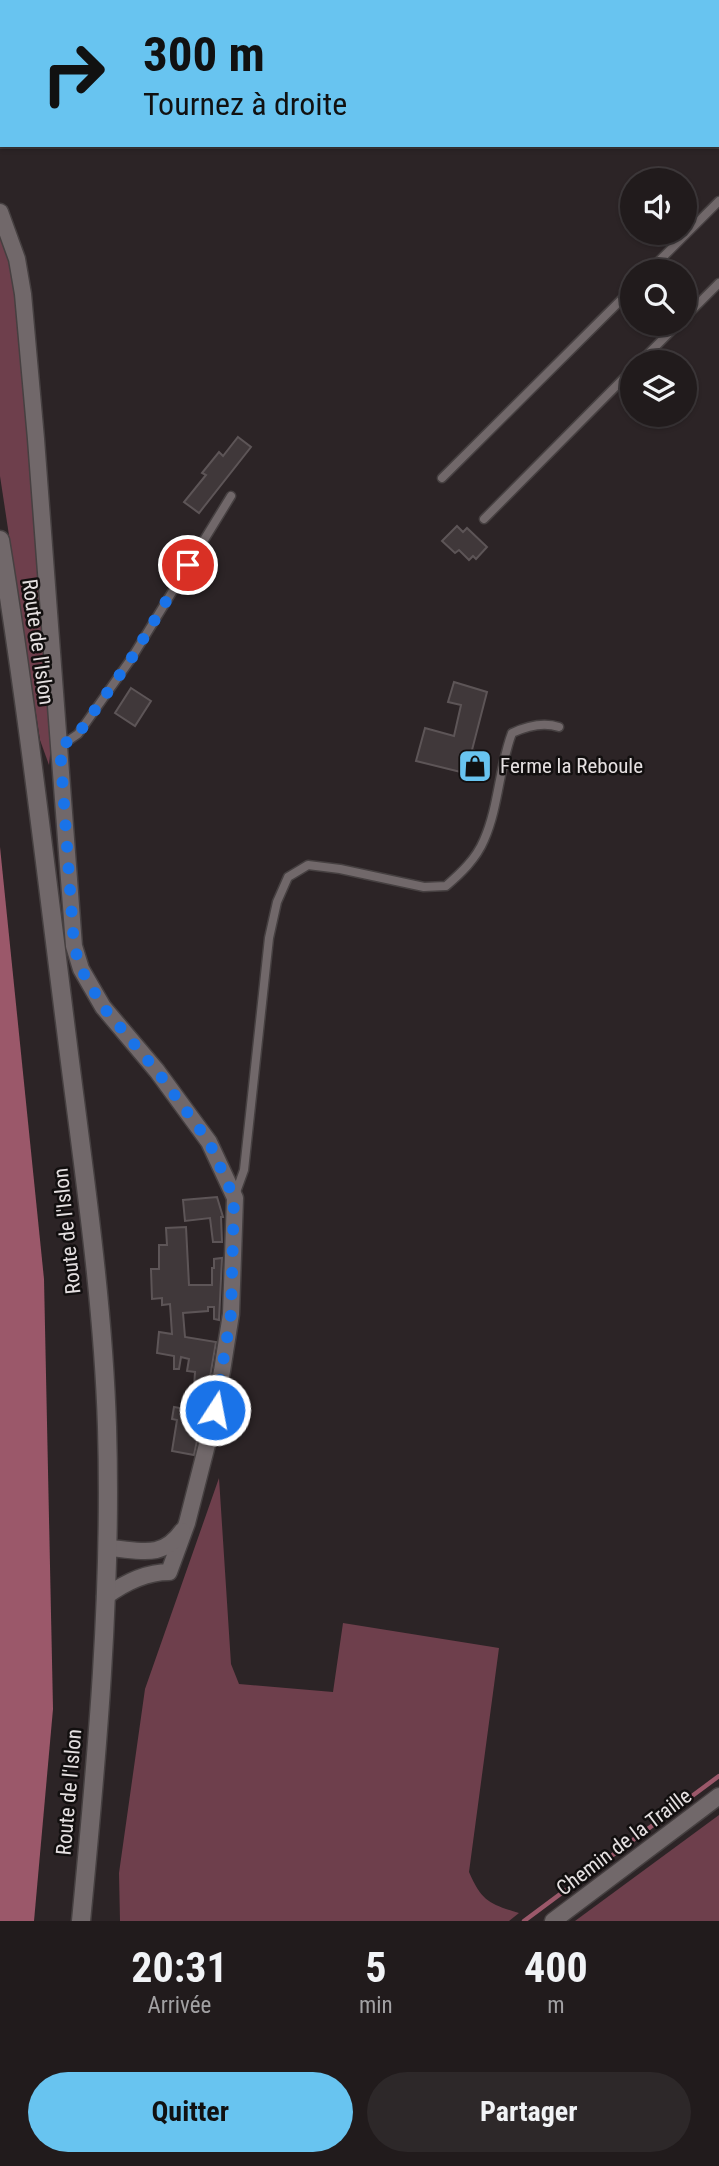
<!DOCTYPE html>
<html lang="fr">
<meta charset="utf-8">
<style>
:root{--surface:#211b1c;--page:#2d2829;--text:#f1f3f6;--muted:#a2a1a3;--line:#3e393b;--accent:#68c4f0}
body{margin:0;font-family:"Roboto Condensed",sans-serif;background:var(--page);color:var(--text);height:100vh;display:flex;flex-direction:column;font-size:26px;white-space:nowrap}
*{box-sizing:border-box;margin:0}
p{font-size:23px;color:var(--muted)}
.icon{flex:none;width:38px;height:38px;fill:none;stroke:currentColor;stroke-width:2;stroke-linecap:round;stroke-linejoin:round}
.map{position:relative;height:1921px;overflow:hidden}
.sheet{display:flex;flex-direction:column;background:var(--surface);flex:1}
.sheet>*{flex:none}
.hud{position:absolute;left:0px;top:0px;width:719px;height:147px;box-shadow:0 2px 5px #0004,0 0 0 2px var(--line);background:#68c4f0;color:#111;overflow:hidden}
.fabs{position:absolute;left:620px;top:168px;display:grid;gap:14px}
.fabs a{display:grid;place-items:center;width:77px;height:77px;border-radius:50%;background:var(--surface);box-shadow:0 2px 5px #0004,0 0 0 2px var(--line);font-size:35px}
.pin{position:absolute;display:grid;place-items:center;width:60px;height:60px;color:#fff;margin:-30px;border:4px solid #fff;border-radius:50%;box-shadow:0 2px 7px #0007}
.me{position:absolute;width:77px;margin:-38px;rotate:11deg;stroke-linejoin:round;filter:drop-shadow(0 0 5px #0008)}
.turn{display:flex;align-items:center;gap:24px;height:147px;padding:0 28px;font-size:32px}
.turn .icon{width:91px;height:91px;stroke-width:2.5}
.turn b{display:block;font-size:49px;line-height:60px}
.eta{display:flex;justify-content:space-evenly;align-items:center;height:119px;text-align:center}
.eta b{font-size:42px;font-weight:700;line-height:49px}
.action{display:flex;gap:14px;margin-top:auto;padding:14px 28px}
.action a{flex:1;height:80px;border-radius:42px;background:var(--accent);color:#111;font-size:28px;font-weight:700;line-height:80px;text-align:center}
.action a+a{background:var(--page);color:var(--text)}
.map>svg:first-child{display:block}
</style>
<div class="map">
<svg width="719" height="1921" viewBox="0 0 719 1921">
<rect width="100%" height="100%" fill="#2c2426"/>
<!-- green -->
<g fill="#6e3f4c">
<path d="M0 232 13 265 52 736 49 765 40 740 0 476Z"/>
<path d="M219 1478 231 1664 239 1684 333 1692 343 1623 499 1648 469 1872C482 1902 490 1904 519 1913L509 1921H120L119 1873 145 1689Z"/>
<path d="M719 1815V1921H575Z"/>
</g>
<!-- water -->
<path fill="#9b586a" d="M0 847 44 1279 53 1709 34 1921H0Z"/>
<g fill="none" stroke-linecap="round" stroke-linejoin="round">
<!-- stream -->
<path stroke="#9b586a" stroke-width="4.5" d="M524 1921 719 1776"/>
</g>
<!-- building -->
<g fill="#40383a" stroke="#5d5557" stroke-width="2">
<path d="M238 437 251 447 199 513 184 502 206 475 202 473 219 452 223 456Z"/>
<path d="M457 526 463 532 467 528 487 547 476 559 473 556 469 560 459 550 455 553 442 541Z"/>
<path d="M454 682 487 692 472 750 479 752 477 758 481 759 477 776 416 761 425 728 454 736 461 705 448 702Z"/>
<path d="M131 688 151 701 135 726 115 713Z"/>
<path d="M217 1197 223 1217H221L222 1242H213L210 1218 185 1221 183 1200Z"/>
<path d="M186 1227 189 1285H212V1268H214V1259L222 1258 219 1320 214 1319V1307H208V1311L183 1313 185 1337 216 1342 208 1389 194 1387 195 1372 187 1371 189 1359 181 1357 179 1369H174V1356L157 1353 159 1332 172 1334 170 1304 162 1305V1298L152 1299 151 1269H159V1245H167L166 1228Z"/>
<path d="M174 1407 203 1412 194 1455 172 1451 177 1420 172 1419Z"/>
</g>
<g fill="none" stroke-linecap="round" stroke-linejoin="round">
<!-- service casing -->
<g stroke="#464041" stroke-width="11">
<g id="service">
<path d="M649 271 719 201"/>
<path d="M684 318 719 283"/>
<path d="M640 362 678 324"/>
<path d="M442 478 632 289"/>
<path d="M484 519 632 370"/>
<path d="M59 747 78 734 131 659 231 496"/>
<path d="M235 1195 244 1170 269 938 277 902 288 877 308 865 340 869 424 887 446 886C461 873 476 859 484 840 499 806 499 767 512 733 527 726 544 722 559 727"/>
</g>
</g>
<!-- minor casing -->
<g stroke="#464041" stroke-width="19">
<g id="minor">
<path d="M535 0 537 2"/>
<path d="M718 122 719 123"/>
<path d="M0 212 17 259 23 294 36 439 74 946 81 969 103 1007 157 1071 209 1142 235 1198 231 1314 222 1371 211 1429 187 1523 169 1572C145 1572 124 1583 105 1597"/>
<path d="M107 1548C137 1549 161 1561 182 1531"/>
<path d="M553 1921 719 1796"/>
</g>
</g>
<!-- tertiary casing -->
<g stroke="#464041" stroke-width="21">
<path id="tertiary" d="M0 540C27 706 46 872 67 1038 83 1167 103 1297 107 1427 112 1592 97 1757 81 1921"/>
</g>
<!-- service -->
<use href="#service" stroke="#71686a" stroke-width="8"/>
<!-- minor -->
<use href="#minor" stroke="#71686a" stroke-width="16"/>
<!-- tertiary -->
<use href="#tertiary" stroke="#71686a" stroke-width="18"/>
</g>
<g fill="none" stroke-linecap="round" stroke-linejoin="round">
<!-- route -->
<path stroke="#1a73e8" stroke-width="12" stroke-dasharray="0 21.6" d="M188 565 131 659 78 734 60 747 74 946 81 969 103 1007 157 1071 209 1142 234 1198 231 1314 215 1410"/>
</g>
<!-- icons -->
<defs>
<g id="shop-square" transform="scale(1.75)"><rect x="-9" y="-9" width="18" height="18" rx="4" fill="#68c4f0" stroke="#120f0f"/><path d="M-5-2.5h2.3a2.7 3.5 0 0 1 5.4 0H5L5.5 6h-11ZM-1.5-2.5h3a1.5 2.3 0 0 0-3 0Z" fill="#111"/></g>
</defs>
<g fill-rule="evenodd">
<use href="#shop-square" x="475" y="766"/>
</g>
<g text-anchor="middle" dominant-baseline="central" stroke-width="5" stroke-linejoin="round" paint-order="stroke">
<!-- street labels -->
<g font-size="21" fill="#e5e0e1" stroke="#120f0f">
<text transform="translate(38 642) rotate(82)">Route de l'Islon</text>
<text transform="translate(67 1231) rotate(-96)">Route de l'Islon</text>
<text transform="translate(69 1792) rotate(-85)">Route de l'Islon</text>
<text transform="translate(624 1842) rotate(-37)">Chemin de la Traille</text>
</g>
<!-- poi labels -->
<g font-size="21" fill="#e5e0e1" stroke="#120f0f" text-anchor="start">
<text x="500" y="766">Ferme la Reboule</text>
</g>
</g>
</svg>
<div class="fabs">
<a><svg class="icon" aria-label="sound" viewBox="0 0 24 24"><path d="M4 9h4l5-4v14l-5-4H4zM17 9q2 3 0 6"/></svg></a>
<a><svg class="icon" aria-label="search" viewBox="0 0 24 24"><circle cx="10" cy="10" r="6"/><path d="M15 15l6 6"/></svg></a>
<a><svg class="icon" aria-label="layers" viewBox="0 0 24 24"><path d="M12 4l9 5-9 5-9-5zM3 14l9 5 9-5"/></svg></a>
</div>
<div class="pin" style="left:188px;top:565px;background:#d93025"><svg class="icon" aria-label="arrive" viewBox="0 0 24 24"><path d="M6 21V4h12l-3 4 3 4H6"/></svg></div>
<svg class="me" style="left:215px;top:1410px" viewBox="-20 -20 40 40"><circle r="17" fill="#1a73e8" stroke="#fff" stroke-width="3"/><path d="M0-11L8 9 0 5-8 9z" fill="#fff"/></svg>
<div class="hud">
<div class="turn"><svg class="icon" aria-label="right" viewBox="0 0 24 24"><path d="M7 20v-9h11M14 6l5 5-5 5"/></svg><div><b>300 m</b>Tournez à droite</div></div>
</div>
</div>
<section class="sheet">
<div class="eta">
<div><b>20:31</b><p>Arrivée</p></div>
<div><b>5</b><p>min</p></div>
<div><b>400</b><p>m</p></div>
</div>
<div class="action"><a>Quitter</a><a>Partager</a></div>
</section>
